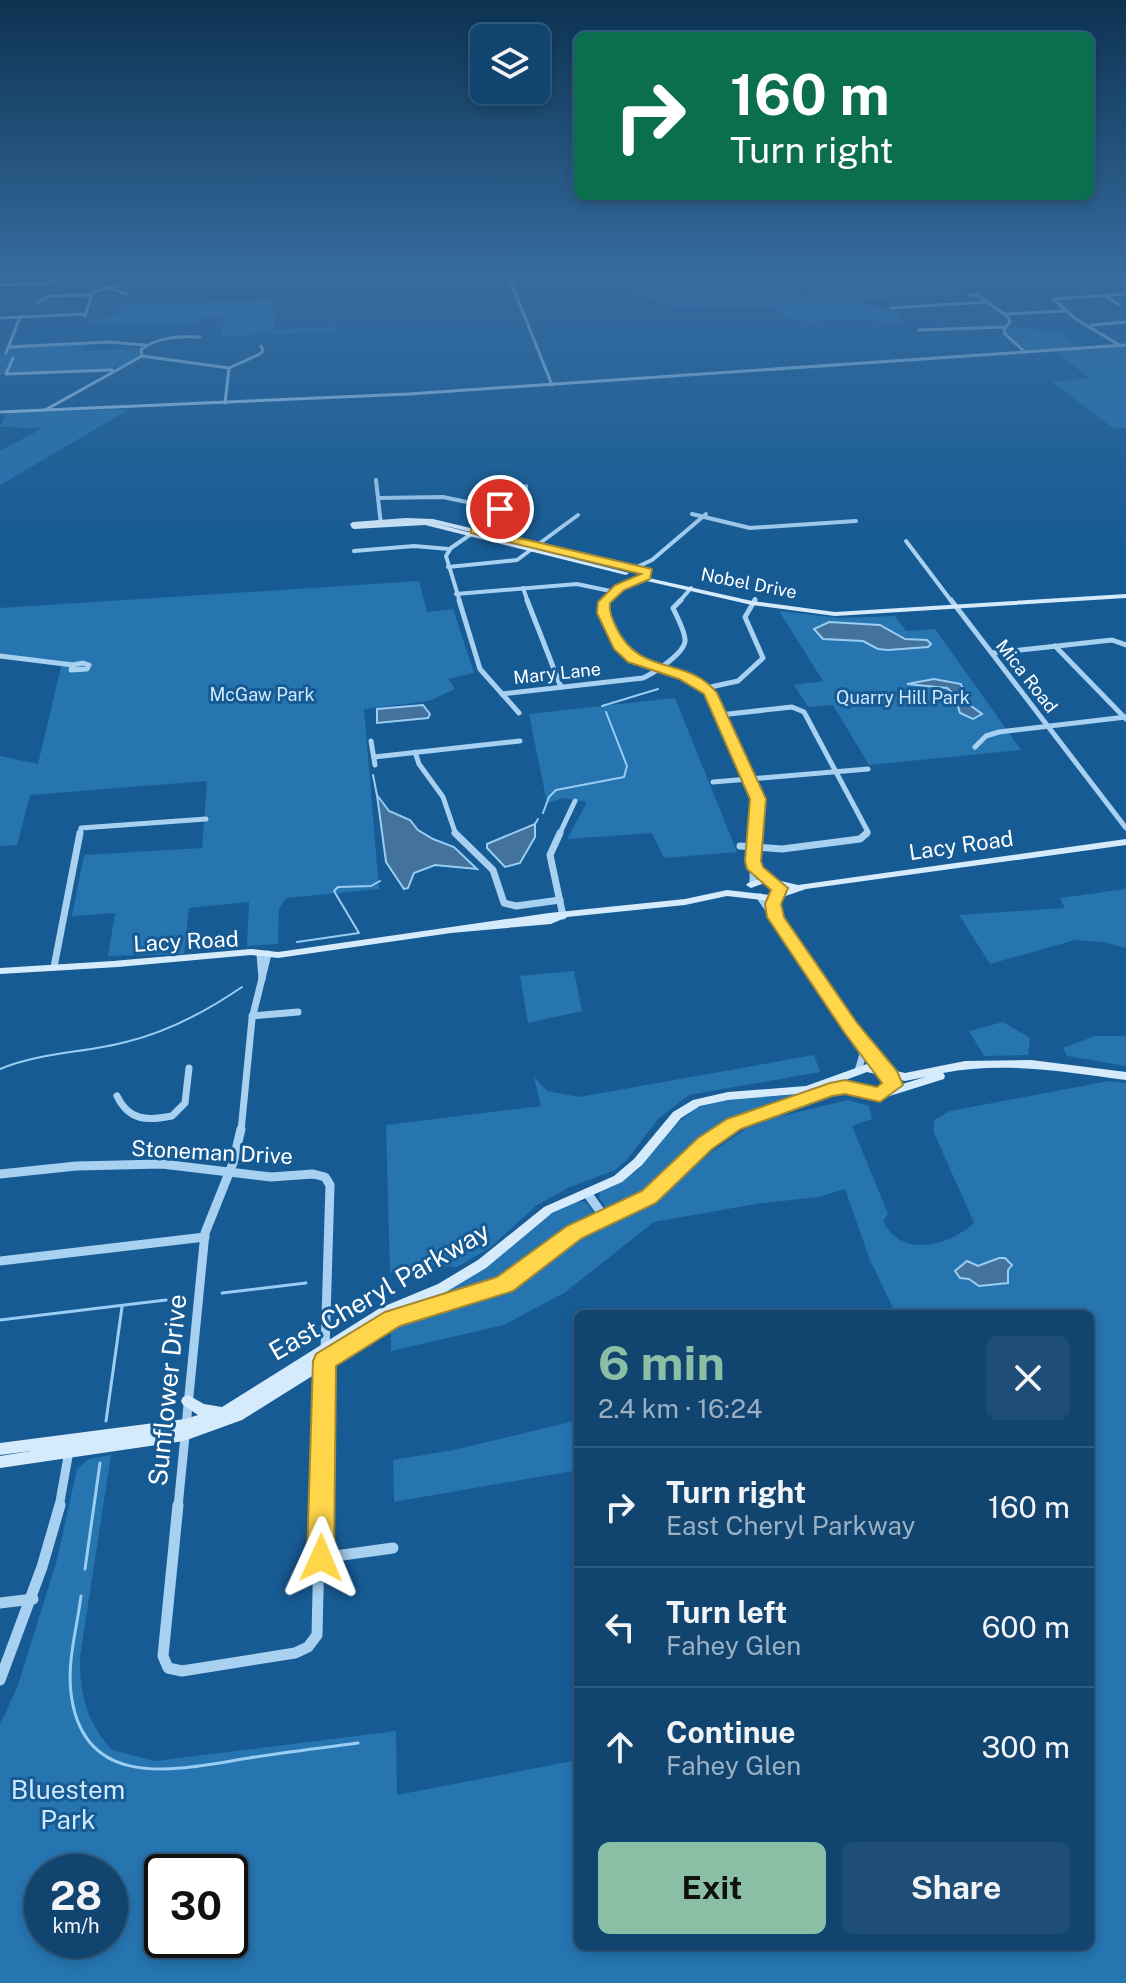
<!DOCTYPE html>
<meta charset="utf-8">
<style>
:root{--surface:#11446f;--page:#1e4e77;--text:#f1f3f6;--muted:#9cb0c3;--line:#305c82;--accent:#8abfa5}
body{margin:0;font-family:"Public Sans",sans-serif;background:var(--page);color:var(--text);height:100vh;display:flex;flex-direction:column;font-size:30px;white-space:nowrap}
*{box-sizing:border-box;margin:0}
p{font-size:26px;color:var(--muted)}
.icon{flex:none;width:44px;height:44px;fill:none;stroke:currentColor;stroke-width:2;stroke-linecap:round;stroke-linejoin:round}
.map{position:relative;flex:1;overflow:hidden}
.drawer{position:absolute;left:574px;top:1310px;width:520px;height:640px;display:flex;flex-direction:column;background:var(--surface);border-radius:12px;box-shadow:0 4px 12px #0003,0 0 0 2px var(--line)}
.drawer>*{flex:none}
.hud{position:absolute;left:574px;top:32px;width:520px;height:168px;border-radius:12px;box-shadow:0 4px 12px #0003,0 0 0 2px var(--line);background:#0b6e4f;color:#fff;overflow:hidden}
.tools{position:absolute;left:470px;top:24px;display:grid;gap:16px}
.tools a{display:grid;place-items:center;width:80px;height:80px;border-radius:12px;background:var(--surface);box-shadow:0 4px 12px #0003,0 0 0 2px var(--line);font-size:40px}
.speed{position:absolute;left:24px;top:1854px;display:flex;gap:16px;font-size:40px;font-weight:700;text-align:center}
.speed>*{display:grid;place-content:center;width:104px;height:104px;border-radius:50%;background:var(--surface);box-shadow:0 4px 12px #0003,0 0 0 2px var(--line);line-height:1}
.speed small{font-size:20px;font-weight:400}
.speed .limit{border:4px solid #111;border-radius:12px;background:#fff;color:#111}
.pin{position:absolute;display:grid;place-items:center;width:68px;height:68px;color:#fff;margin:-34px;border:4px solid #fff;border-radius:50%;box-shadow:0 2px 8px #0007}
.me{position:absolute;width:88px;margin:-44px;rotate:1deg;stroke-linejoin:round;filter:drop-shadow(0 0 6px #0008)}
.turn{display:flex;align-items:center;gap:28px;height:168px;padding:0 24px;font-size:36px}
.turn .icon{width:104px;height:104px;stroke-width:2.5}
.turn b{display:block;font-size:56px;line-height:68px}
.round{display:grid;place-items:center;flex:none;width:84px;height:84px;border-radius:12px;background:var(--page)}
.head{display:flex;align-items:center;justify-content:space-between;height:136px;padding:0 24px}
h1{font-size:48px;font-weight:700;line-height:60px;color:var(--accent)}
.button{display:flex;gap:16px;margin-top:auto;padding:16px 24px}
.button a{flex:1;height:92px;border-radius:12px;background:var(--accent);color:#111;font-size:32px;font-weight:700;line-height:92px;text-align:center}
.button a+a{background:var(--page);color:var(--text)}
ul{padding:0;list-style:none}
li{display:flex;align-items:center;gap:24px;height:120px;padding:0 24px;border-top:2px solid var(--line)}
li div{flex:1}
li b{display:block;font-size:30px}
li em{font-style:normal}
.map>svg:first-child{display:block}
</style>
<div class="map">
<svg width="1126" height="1983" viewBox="0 0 1126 1983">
<rect width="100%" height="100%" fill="#175b94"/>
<!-- green -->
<g fill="#2674b0" fill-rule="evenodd">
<path d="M599 272H605L608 276 631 272H691C718 301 761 291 797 289L800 293 867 289 849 272H936L962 294 860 300 868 306 889 308 905 323C887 324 870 319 853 319 826 319 795 329 773 308L676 309 632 291Z"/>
<path d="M273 299 274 330 336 327 339 331 221 336 224 318 206 317 187 325 84 324 117 314 122 304Z"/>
<path d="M1009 327 1059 332 1077 347 1026 350 1006 332Z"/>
<path d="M86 344 84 351 138 349 140 356 114 369 0 374V355L8 354 11 347Z"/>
<path d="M1126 347V428L1115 429 1052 382 1089 378 1055 351Z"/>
<path d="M130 409 0 485V451L43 428 0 427 6 413Z"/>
<path d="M419 581 427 612 453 609 474 673 448 679 455 689 429 701 364 709 379 889 286 898 279 909 278 944 247 946 249 902 189 908 184 954 108 956 115 913 72 916 84 855 202 848 207 781 30 795 17 845 0 846V756L38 764 62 663 0 654V608Z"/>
<path d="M779 611 840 618 895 616 906 631 935 629 1021 750 869 765 833 705 808 707 794 685 823 681Z"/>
<path d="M675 698 737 852 664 858 652 833 567 839 587 802 563 798 547 803 529 714Z"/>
<path d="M1126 889V948L1103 942 1075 940 990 964 959 915 1065 908 1060 898Z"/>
<path d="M574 971 582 1011 528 1023 520 976Z"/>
<path d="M1003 1022 1030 1038 1028 1055 984 1056 969 1031Z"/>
<path d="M1095 1036H1126V1066L1067 1056 1063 1048Z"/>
<path d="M814 1055 820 1072 689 1095 658 1119 626 1161 615 1170 568 1188 537 1205 491 1247 457 1267 414 1265 390 1273 386 1125 541 1106 534 1077 547 1091 579 1097Z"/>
<path d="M1109 1081 1126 1083V1983H0V1724L17 1688 57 1560 77 1469 89 1459 111 1455 80 1657C80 1695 86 1721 112 1750L155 1761 396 1731 397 1795 578 1760V1946H1090V1314H896L870 1260 845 1189 818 1197 756 1204 654 1222 564 1293 504 1325 391 1351V1328L416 1315 480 1299 521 1282 572 1240 663 1193 713 1151 744 1130 773 1118 848 1100 869 1106 872 1119 852 1126 888 1214 883 1221C901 1258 948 1247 974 1223L934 1133V1120L950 1111ZM42 1872H110V1940H42ZM162 1872H230V1940H162Z"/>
<path d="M812 1093 759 1110 725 1126 651 1191 615 1210 606 1208 599 1197 601 1191 637 1171 673 1126 697 1108 719 1101Z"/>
<path d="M578 1201 586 1202 594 1213 592 1221 506 1279 426 1303 424 1299 493 1262 545 1217Z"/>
<path d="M578 1420V1470L394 1502 393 1460 454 1450Z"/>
</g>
<!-- water -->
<g fill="#43739c" stroke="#99cdf3" stroke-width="2">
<path d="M829 622 880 625 905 639 927 640 931 644 928 647 888 650 878 649 863 641 823 639 814 629Z"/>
<path d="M934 679 961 684 967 703 982 714 973 719 960 713 954 694 947 688 907 684Z"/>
<path d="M423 705 430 714 428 718 377 723V709Z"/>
<path d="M377 795 389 811 410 820 418 830 433 839 454 847 477 869 435 865 414 873 408 888 404 889 386 862Z"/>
<path d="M535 824V837L520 863 505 867 487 848V844Z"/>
<path d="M999 1258H1005L1012 1265 1008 1270V1283L979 1286 969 1279 960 1278 955 1271 967 1261 978 1266Z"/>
</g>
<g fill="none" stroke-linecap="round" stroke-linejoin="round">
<!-- stream-far1 -->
<g stroke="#99cdf3" stroke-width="2">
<path d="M602 706 658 689"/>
<path d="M373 775 377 795"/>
<path d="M543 813 549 797 556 790 624 777 627 766 606 712"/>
<path d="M535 824 538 819"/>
<path d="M297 942 359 933 334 891 338 887 371 886 380 881"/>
<path d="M0 1069C41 1052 84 1053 126 1042 167 1032 207 1011 242 987"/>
</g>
<!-- stream -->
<g stroke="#99cdf3" stroke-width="3">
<path d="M222 1293 306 1283"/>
<path d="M0 1320 166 1300"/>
<path d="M106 1421 122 1307"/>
<path d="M85 1569 100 1463"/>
<path d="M81 1596C77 1628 67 1661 71 1693 83 1794 180 1769 249 1758 285 1752 322 1748 358 1743"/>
</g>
<!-- street-far5 -->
<g stroke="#a7d0f1" stroke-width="3">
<path d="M507 272 552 385"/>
<path d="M0 285 49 284 72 272"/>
<path d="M110 288 126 294"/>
<path d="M969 295H977L1008 317 1010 322 1004 329 1005 334 1025 352"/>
<path d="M48 296 91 295"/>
<path d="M1106 296 1119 305"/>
<path d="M1053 299 1076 319 1121 346"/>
<path d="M1053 299 1126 294"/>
<path d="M37 303 48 296"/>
<path d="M891 308 987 302"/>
<path d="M1004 314 1065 311"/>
<path d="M85 316 92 293 122 283 128 272"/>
<path d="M0 318 85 314"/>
<path d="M1092 325 1126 322"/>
<path d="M919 330 1006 327"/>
<path d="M8 347 109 342 145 345"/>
<path d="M6 353 20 317"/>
<path d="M142 356 229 368"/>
<path d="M13 358 6 374 112 370"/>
<path d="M225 403 229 368 260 354 263 351 261 346"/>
<path d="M47 409 142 356 141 349C159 337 179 336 200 337"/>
<path d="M0 412 409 394 1126 345"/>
</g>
<!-- street-far4 -->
<g stroke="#a7d0f1" stroke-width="4">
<path d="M376 480 381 525"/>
<path d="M379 498 443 497 505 510"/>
<path d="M692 514 750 528 856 521"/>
<path d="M906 541 952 602"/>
<path d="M354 551 414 546 449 549"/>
<path d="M448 567 517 560 578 515"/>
<path d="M635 568 652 560 706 514"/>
<path d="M523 588 528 602"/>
<path d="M456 594 577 584 615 592"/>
<path d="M460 602 446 556 451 548 526 496V486"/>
<path d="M605 602 619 588 639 578"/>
<path d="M679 602 691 588"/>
<path d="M754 602 755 599"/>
</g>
<!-- street-far3 -->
<g stroke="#a7d0f1" stroke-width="5">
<path d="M459 600 480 669 519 713"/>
<path d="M527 600 561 687"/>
<path d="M606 600C602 619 613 641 627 655L691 679 710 693 758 799 754 835"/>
<path d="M951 600 1126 828"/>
<path d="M1055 646 1126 719"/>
<path d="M992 653 1112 640 1126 645"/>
<path d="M0 656 73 665"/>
<path d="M83 663 89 665 87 669 71 670 73 665Z"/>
<path d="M706 688 738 681 763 658 745 617 755 600"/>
<path d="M502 694 643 678C654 673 687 652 685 639 684 629 677 617 673 608L681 600"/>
<path d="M720 715 792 707 804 712 868 832 864 835"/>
<path d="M371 741 375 765"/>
<path d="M975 747 986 736 999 732 1126 717"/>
<path d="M415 752 419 764 443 797 456 835"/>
<path d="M374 757 520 741"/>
<path d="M713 782 868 769"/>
<path d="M80 835 81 828 206 819"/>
<path d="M559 835 575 801"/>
</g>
<!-- street-far2 -->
<g stroke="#a7d0f1" stroke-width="7">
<path d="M455 833 493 870 504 903 516 906 560 900"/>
<path d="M560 833 550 855 563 916"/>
<path d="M740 846 782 849 860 839 867 833"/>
<path d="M753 883 754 833"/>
<path d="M760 897 850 1027 863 1054 858 1071"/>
<path d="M260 954 262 979"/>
<path d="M54 967 80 833"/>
<path d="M252 1016 298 1012"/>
<path d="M859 1037 884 1071"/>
<path d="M117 1096C129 1121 147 1121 172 1116L185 1103 189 1068"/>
<path d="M241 1131 252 1019 268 954"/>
</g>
<!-- street-far1 -->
<g stroke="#a7d0f1" stroke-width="9">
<path d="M0 1174 76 1166 162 1164 271 1177 313 1174 325 1177 330 1185 325 1350"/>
<path d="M587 1193 605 1218"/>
<path d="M0 1261 205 1237"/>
<path d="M59 1507 69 1451"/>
<path d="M178 1507 205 1233 233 1163 241 1129"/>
<path d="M320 1507 324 1362"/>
</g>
<!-- street -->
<g stroke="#a7d0f1" stroke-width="11">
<path d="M178 1505 163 1656 168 1668 182 1671 295 1653 308 1647 317 1635 320 1505"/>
<path d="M321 1558 393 1548"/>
<path d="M0 1603 33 1599"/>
<path d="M0 1680 42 1567 60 1505"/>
</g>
<!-- secondary -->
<g fill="#d5eafb" fill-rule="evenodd">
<path d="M1109 272H1113L1126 281V284Z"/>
<path d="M406 518 433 519 636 568 633 570 433 523 629 573 626 575 425 525 354 529 352 528 350 524 353 522Z"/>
<path d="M640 576 752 601 835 612 1126 594V598L835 616 752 605 638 579 637 578Z"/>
<path d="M1126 839V845L806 889 771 901 727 896 685 905 567 917 551 924 451 933 278 958 251 955 118 967 0 974V968L113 961 251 949 278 952 549 913 685 899 727 890 770 895 790 888 765 883 751 888 746 885 748 883 764 877 798 885Z"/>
<path d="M1031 1060 1126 1072V1080C1065 1072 1004 1061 943 1073L945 1076 944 1079 880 1099 845 1091 831 1094 738 1127 709 1146 653 1200 579 1235 509 1288 397 1323 242 1420 184 1441 0 1468V1456L31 1451 0 1455V1443L185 1419 198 1415 183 1405 181 1401 183 1397 188 1395 204 1404 222 1407 380 1308 438 1284 478 1260 544 1207 614 1176 634 1159 673 1112 693 1100 728 1092 806 1086 867 1064 905 1073 965 1061ZM867 1072 905 1081 925 1077 880 1091 845 1083 816 1091ZM809 1093 730 1121 701 1140 645 1194 571 1229 501 1280 394 1313 446 1292 486 1268 552 1213 622 1182 642 1165 681 1118 700 1106 728 1100Z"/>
</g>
</g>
<!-- sky -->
<linearGradient id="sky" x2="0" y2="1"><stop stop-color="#0d3251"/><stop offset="0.5" stop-color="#366c9f"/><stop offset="1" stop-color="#366c9f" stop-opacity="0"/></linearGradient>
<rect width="1126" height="549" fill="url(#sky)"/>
<!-- route -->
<path fill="#ffd54a" stroke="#a68a30" stroke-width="2" d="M500 506 510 510 485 530 652 569 650 579 624 590 610 603C609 613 612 618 616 627 640 678 687 655 717 693L766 799 761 861 763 867 788 888 781 904 784 917 857 1023 897 1071 903 1085 880 1102 845 1094 832 1096 741 1129 712 1149 656 1203 582 1238 513 1291 400 1326 336 1366 334 1558 330 1567 321 1571 311 1567 307 1558 313 1361 316 1354 385 1312 497 1277 567 1226 642 1191 698 1138 727 1119 830 1083 845 1080 877 1087 882 1083 844 1032 767 917 765 904 771 890 747 869 745 861 750 799 704 694 679 679 628 662 614 649 597 613 598 602 615 585 641 574 471 533V529Z"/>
<g text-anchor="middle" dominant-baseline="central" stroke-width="6" stroke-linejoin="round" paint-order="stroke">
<!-- far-street labels -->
<g font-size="18" fill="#fff" stroke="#175b94">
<text transform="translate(749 583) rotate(11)">Nobel Drive</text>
<text transform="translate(557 673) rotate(-6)">Mary Lane</text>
<text transform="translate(1027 676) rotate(52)">Mica Road</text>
</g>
<!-- far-park labels -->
<g font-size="18" fill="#cee8fc" stroke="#175b94">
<text x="262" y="694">McGaw Park</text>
<text x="903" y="697">Quarry Hill Park</text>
</g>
<!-- street labels -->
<g font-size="22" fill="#fff" stroke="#175b94">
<text transform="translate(961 845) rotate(-8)">Lacy Road</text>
<text transform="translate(186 941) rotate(-3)">Lacy Road</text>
<text transform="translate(212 1152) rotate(3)">Stoneman Drive</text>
</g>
<!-- near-street labels -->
<g font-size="26" fill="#fff" stroke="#175b94">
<text transform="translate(379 1291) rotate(-30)">East Cheryl Parkway</text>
<text transform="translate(167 1390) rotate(-84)">Sunflower Drive</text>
</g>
<!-- near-park labels -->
<g font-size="26" fill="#cee8fc" stroke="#175b94">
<text x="68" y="1789">Bluestem<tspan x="68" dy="30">Park</tspan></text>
</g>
</g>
</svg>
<div class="tools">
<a><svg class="icon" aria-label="layers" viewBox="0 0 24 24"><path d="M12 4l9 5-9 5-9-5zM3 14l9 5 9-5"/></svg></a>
</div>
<div class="speed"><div>28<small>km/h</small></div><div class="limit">30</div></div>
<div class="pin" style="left:500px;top:509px;background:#d93025"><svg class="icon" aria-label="arrive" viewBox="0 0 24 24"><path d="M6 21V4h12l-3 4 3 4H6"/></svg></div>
<svg class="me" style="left:321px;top:1558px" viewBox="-20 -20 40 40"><path d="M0-17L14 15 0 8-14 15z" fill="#ffd54a" stroke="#fff" stroke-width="4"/></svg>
<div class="hud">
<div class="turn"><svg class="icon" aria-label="right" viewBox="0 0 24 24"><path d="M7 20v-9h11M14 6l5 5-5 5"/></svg><div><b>160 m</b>Turn right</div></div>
</div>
<section class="drawer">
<div class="head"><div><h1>6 min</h1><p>2.4 km · 16:24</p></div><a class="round"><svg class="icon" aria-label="close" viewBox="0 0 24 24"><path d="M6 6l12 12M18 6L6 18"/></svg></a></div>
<ul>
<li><svg class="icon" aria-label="right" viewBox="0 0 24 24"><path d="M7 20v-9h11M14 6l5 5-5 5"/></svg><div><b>Turn right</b><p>East Cheryl Parkway</p></div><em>160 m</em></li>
<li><svg class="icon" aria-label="left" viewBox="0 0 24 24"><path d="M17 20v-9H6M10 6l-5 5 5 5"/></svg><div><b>Turn left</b><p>Fahey Glen</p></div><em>600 m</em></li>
<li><svg class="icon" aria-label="ahead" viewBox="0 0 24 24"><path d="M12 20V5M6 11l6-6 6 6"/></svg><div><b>Continue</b><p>Fahey Glen</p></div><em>300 m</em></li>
</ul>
<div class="button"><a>Exit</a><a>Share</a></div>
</section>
</div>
